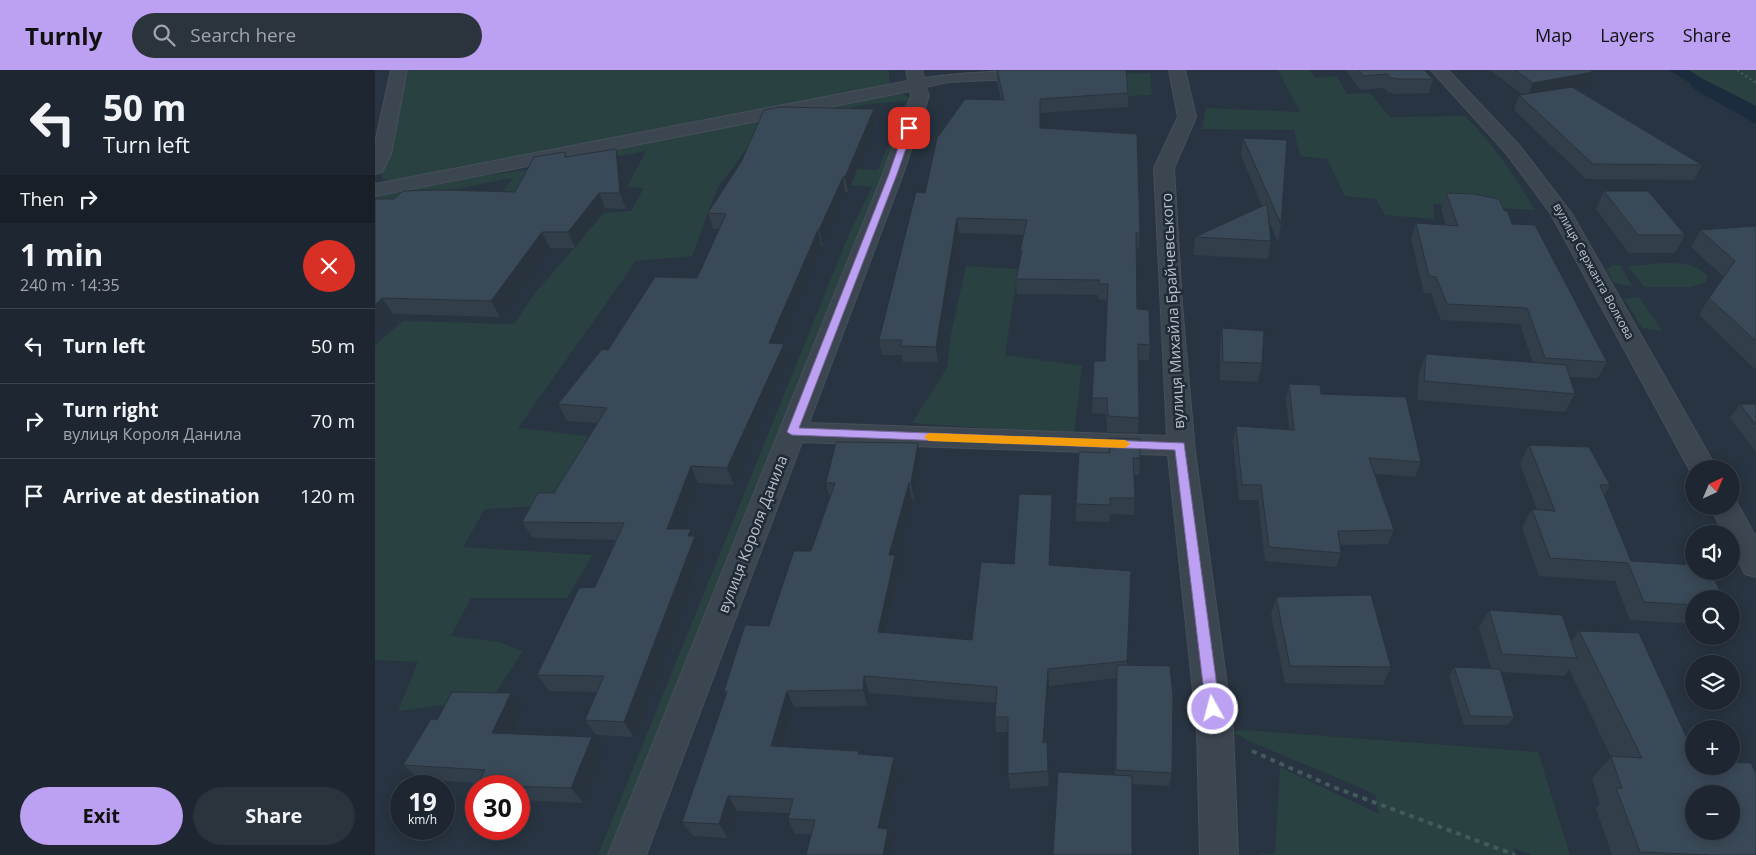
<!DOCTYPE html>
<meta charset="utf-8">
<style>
:root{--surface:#1e2731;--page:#2b333d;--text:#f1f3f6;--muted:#a1a5ab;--line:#3c444d;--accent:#bca0f2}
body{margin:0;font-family:"Open Sans",sans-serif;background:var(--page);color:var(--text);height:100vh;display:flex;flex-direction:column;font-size:19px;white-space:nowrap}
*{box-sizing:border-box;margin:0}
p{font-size:16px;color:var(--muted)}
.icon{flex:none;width:28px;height:28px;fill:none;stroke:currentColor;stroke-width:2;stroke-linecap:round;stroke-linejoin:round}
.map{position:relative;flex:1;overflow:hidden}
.panel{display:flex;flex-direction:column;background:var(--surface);width:375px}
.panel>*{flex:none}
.hud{background:#1e2731;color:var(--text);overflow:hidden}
.needle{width:32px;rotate:44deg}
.tools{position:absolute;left:1310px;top:390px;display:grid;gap:10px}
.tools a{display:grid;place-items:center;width:55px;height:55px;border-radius:50%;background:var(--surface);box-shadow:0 2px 12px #0003,0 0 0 1px var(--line);font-size:25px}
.speed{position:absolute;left:15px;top:705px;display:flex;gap:10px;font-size:25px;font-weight:700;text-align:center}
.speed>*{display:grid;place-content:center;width:65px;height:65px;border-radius:50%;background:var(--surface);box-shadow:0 2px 12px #0003,0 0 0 1px var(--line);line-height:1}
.speed small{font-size:12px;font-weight:400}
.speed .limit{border:8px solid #d22;background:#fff;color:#111}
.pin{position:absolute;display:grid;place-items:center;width:42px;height:42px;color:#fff;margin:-21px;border-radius:10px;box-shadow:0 2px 8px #0006}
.me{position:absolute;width:55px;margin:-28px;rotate:353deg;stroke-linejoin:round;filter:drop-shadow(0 0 4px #0008)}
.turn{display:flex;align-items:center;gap:18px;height:105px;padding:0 20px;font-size:22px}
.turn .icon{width:65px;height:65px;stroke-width:2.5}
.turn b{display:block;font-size:35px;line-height:42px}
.then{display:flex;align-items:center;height:48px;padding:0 20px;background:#0003;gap:10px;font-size:19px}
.round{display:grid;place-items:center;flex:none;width:52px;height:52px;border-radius:26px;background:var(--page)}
.overview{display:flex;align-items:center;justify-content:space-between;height:85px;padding:0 20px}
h1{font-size:30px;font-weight:700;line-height:38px}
.action{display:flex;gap:10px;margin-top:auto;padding:10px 20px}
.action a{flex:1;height:58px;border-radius:30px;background:var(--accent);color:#111;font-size:20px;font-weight:700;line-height:58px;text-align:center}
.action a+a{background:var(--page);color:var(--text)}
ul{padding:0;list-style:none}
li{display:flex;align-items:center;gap:15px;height:75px;padding:0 20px;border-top:1px solid var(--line)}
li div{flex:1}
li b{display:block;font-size:19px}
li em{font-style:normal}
header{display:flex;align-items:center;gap:30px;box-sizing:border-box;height:70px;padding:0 25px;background:var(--accent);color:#111}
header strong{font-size:24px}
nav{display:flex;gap:28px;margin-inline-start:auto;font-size:18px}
.search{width:350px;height:45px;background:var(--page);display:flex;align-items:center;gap:12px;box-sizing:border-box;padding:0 18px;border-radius:28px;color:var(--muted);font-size:19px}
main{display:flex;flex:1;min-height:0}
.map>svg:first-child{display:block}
</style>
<header>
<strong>Turnly</strong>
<div class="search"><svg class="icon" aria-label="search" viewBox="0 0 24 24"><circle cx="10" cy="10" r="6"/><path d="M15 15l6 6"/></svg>Search here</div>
<nav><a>Map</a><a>Layers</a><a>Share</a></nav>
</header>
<main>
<section class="panel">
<div class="hud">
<div class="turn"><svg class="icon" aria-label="left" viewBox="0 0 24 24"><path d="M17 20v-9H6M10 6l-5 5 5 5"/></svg><div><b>50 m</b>Turn left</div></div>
<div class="then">Then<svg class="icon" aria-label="right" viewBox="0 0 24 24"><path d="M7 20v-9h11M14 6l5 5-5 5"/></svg></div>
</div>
<div class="overview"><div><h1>1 min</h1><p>240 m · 14:35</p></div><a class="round" style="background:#d93025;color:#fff"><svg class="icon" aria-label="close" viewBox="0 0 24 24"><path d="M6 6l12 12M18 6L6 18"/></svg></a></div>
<ul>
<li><svg class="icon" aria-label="left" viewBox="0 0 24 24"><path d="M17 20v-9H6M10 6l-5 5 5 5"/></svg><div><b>Turn left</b></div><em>50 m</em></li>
<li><svg class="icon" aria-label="right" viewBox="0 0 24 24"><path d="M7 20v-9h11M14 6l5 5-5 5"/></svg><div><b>Turn right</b><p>вулиця Короля Данила</p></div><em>70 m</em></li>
<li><svg class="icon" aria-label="arrive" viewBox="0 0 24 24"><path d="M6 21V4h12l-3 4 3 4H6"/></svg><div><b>Arrive at destination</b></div><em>120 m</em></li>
</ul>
<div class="action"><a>Exit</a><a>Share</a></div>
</section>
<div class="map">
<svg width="1381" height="785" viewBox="0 0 1381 785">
<rect width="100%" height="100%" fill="#283441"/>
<!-- green -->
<g fill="#2a4142">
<path d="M34 0H514V15L19 112 9 109 6 105Z"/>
<path d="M903 0H934L941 8 962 6 972 24 995 23 1015 47 1090 46C1120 76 1138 104 1160 140L1058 134 1059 149 1010 145 1001 129 970 126 952 89 925 86 919 60 827 59 831 38 925 42Z"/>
<path d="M1314 0H1381V36L1326 8Z"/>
<path d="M775 3 777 25 750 26 707 5Z"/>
<path d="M528 24 538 30 244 785H223L474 164 497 117 470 114 423 97 503 100 531 31 493 34 389 56 342 119 317 186 261 191 143 358 213 366 187 416 166 436 110 439 88 477 218 485 192 528H96L76 566 124 572 148 581 117 628 23 641 43 592 0 590V275L28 251 139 254 160 223 229 143 256 141 269 118 252 117 271 81 164 102 77 186 138 108 0 135V127L112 105 158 99 171 92 506 25Z"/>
<path d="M1289 193C1305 193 1321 193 1332 206L1331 212 1316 217H1269L1253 196Z"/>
<path d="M1237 195H1245L1258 217 1239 213 1232 199Z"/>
<path d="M591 196 643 199 630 285 707 296 699 364 537 353 572 298 576 264Z"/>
<path d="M1264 227 1287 261 1267 258 1249 229Z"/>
<path d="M870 660 1163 682 1195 785H1157L1139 778 1141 785H881L900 783 905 697 1004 744 1000 724 872 670 858 662Z"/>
</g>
<!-- water -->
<path fill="#1b2c3f" d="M1294 0H1314L1326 8 1381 36V54L1319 19 1315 13Z"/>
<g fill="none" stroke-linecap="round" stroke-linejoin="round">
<!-- minor casing -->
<g stroke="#464f5a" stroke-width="2">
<g id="minor">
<path d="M16 0H32L16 84 7 102 0 104V73Z"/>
<path d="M531 0H547L549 8C607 0 671 0 730 0L728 3 722 5 573 12 551 17 554 26 528 104 434 353 792 366 779 98 803 47 794 0H810L821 47 799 98 807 234 820 382 858 659 863 785H825L822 659 793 385 427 372 271 785H233L508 104 536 26 535 21 0 126V114L533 11Z"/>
<path d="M1056 0H1073L1144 75 1197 144 1342 399H1319L1318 406 1176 144 1131 83Z"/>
<path d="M1356 427 1359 428 1381 467V507L1370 504 1356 477V464H1349L1335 436H1356Z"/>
</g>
</g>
<!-- path-far1 -->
<path stroke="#435a5a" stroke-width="2" stroke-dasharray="2.5 2.5" stroke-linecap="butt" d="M1362 0 1381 13"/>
<!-- path -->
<path stroke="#435a5a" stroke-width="4" stroke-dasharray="5 5" stroke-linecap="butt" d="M877 681 958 717 1140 785"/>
<!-- minor -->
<use href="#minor" fill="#3c4651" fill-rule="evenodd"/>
</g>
<!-- wall -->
<g fill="#323f4b">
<path d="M622 0 753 23V37L665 43V59L765 163 764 178 761 177 762 239 775 275 774 290H764V348L763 363 732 362 731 344 717 343 719 291H730L732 230 723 229V225L642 224 641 209 646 188 645 181 649 165 584 163 563 292H528L527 285H507L504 270 550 123 626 30 622 12Z"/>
<path d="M971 0H1049L1058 9 1054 23 1020 24 1013 22 1008 18 985 20Z"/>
<path d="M1115 0H1215L1218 2 1213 16 1200 19 1327 95 1319 110 1211 109 1139 40 1144 25H1148Z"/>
<path d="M499 39 501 54 473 122H470L448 176H446L406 273 409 274 413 290 359 415 323 413 306 459H316L328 482 259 667 221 665 210 650 222 622 174 621 162 605 220 517 241 470 158 468 147 452 179 423 223 353 192 351 183 334 322 208 344 159H338L333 143Z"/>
<path d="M868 68 906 154 903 172 894 151 896 171 893 189 818 185 820 167 887 136 866 85Z"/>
<path d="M241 79 246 94 251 139 230 138 200 178H175L125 247 18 244 0 263V129H19L140 122 190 82 192 87Z"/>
<path d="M1229 121 1310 165 1300 183H1254L1221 139Z"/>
<path d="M1071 123 1129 140 1137 154 1232 292 1223 308 1195 307 1200 324 1190 342 1042 330 1044 303 1051 284 1158 293 1145 254 1066 250 1056 223H1049L1036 169 1041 153 1071 155 1066 139Z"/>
<path d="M1381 156V298H1379L1324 245 1334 228 1349 207 1316 177 1325 160Z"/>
<path d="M847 258 887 293 883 312 845 310V276Z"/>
<path d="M914 314 946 324 1046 392 1040 407 1000 404 1019 460 1013 474 965 475 966 483 961 497 890 491 883 430H864L858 371 861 356 914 359 911 329Z"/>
<path d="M1365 334H1381V382L1355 348Z"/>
<path d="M734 368 765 388 764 405H759L760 428 759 445 735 444 734 452 701 451V434L733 383Z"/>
<path d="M1154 375 1235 415 1229 426 1256 491 1319 529V554L1255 550 1240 511 1164 506 1147 458 1157 439 1162 440 1145 393Z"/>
<path d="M545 390 539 430H537L521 491 524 502 511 563 597 570 677 425 678 443 675 495 756 501 752 595 797 703 794 716 757 714 740 705 741 608 674 616 670 672 673 701 674 716 635 719 633 704V662H621L620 647 621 633 494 623 493 636 419 637 408 676 519 687 523 703 511 759H513L517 773 436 764H420L413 749 414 743 362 741 353 768 318 766 307 752 351 625 349 621 394 556 436 481 455 428 451 413Z"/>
<path d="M901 527 1016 597 1008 615 910 613 896 545Z"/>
<path d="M1114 540 1196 571 1204 561 1319 696 1381 785H1237L1221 739 1225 734 1217 708 1236 687 1194 599 1190 606 1126 602 1139 647 1133 655H1089L1074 606 1079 597 1116 598 1104 558Z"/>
<path d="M136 623 149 639 138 664 228 683 208 733 144 730V716H104L102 715 103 713 45 709 28 695 62 650Z"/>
</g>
<!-- shaded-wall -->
<g fill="#29333d">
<path d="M1218 2 1213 16 1152 28 1158 13Z"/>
<path d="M499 39 501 54 473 122 470 107Z"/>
<path d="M241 79 246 94 251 139 245 123Z"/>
<path d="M468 107 470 122 448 176 444 160Z"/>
<path d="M224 123 230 138 200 178 193 162Z"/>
<path d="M582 148 584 163 563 292 561 277Z"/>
<path d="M443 160 446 176 399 290 394 273Z"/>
<path d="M167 162 175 178 125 247 116 231Z"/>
<path d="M7 228 18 244 0 263V235Z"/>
<path d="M409 274 413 290 359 415 352 398Z"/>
<path d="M543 373 545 390 539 430 536 413Z"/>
<path d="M316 396 323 413 300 475 292 459Z"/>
<path d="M534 413 537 430 521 491 524 502 507 579 503 562 514 485Z"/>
<path d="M677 425 678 443 674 512V495Z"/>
<path d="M316 459 319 468 320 466 328 482 259 667 249 652Z"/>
<path d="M673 599 674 616 668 688V673Z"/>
<path d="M489 606 494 623 493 636 488 620Z"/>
<path d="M412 621 419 637 403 691 396 676Z"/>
<path d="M136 623 149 639 131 678 117 663Z"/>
<path d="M217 667 228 683 208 733 196 718Z"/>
<path d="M519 687 523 703 508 773 503 758Z"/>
<path d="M353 726 362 741 353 768 344 754Z"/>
<path d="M513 759 517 773 515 785H508Z"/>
</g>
<!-- building -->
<g fill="#3a4957" stroke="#29333d" fill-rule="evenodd">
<path d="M622 0H751L753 23 665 29V58L762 64 765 163H761L762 239 774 240 775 275 763 274 764 348 733 346 732 328H717L719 291H730L733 214H724V210L641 209 647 181H645L652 150 582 148 561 277 526 276 527 270H504L541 122 550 123 562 68 590 29 629 30Z"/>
<path d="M984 0H1049L1058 9H1024L1016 8 1012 4 988 6Z"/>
<path d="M1140 0H1215L1218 2 1158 13Z"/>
<path d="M1197 17 1327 95 1218 94 1144 25Z"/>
<path d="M405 37 499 39 470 107H468L444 160H443L394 273 409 274 352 398 316 396 292 459H316L313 466H320L249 652 210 650 229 606 162 605 204 518 220 517 249 453 147 452 163 423H179L232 338 183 334 227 279 233 280 280 207 322 208 351 144 333 143 366 92 389 40Z"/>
<path d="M868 68 912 70 906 154Z"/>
<path d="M241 79 245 123H224L193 162H167L116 231 7 228 0 235V129H19L28 121 67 120 140 122 159 87 190 82V87Z"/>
<path d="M1229 121H1273L1310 165H1263Z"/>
<path d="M1071 123 1099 124 1124 129 1129 140 1133 142 1137 154 1160 155 1232 292 1170 288 1152 238 1072 234 1061 207 1054 206 1041 153 1083 156Z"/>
<path d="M892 134 896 171 820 167Z"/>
<path d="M1381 156V271L1334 228 1360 191 1325 160Z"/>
<path d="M847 258 889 261 887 293 848 292Z"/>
<path d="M1051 284 1191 295 1200 324 1049 311Z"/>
<path d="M914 314 945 315 946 324 1031 327 1046 392 994 388 1019 460 963 461 966 483 894 477 886 415H867L861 356 919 360Z"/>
<path d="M1365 334H1381V355Z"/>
<path d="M734 368 765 369V388H758L760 428H735V435L701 434 704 382 735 383Z"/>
<path d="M461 372 543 373 536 413H534L514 485H520L503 562 597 570 606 492 639 494 644 424 677 425 674 495 756 501 752 591 673 599 668 673 672 672 673 701 633 704V647H620L622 617 489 606 488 620 412 621 396 676 484 681 483 684 519 687 503 758 513 759 508 785H431L440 750 413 749 418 729 353 726 344 754 307 752 352 622 349 621 370 555 394 556 419 481H436L460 413H451Z"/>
<path d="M1154 375 1214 377 1235 415H1225L1256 491 1319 495V501H1335L1349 529H1319V535L1269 532 1253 493 1175 488 1157 439 1180 441Z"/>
<path d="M996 525 1016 597 915 596 901 527Z"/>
<path d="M1114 540 1187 545 1202 588 1127 584Z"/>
<path d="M1204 561 1264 563 1319 684V696H1356V692L1376 693 1381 703V785H1335L1265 782 1241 718H1247L1236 686 1267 688ZM1319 724H1356V761H1319Z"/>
<path d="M742 595 795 596 798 626 797 703 741 700Z"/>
<path d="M1079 597 1125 599 1139 647 1095 646Z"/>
<path d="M77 622 136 623 117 663 217 667 196 718 102 715 110 700 28 695 56 649 62 650Z"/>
<path d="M683 702 757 706V785H678Z"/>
</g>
<!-- route -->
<path fill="#bca0f2" stroke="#7a689d" d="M534 55 538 58 522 104 424 358 809 373 845 639 843 644 838 646 833 644 831 639 800 380 417 365 412 362 514 104 530 58Z"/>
<!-- slow -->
<path fill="#f59e0b" d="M554 363 750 370 755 374 750 378 554 371 549 367Z"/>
<g text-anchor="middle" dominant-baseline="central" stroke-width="5" stroke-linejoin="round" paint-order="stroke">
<!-- far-street labels -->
<g font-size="12" fill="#b9c1cb" stroke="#212b37">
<text transform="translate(1219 201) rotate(61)">вулиця Сержанта Волкова</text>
</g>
<!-- street labels -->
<g font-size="15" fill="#b9c1cb" stroke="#212b37">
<text transform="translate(797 241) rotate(-93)">вулиця Михайла Брайчевського</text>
<text transform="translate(377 464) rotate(-69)">вулиця Короля Данила</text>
</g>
</g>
</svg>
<div class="tools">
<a><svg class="needle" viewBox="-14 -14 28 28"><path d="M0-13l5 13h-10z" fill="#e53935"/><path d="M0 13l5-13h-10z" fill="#a1a5ab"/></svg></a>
<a><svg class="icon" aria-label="sound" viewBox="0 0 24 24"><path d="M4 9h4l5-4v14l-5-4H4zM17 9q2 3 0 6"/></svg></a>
<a><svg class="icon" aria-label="search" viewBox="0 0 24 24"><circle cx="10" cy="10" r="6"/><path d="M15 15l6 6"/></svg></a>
<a><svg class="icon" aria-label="layers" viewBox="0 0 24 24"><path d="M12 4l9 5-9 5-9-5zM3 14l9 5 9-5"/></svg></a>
<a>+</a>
<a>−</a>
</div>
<div class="speed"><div>19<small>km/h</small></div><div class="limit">30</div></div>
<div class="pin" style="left:534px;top:58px;background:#d93025"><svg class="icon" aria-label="arrive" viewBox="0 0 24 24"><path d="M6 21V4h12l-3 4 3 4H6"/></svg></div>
<svg class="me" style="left:838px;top:639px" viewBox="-20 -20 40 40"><circle r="17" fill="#bca0f2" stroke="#fff" stroke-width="3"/><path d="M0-11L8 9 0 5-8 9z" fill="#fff"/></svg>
</div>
</main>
